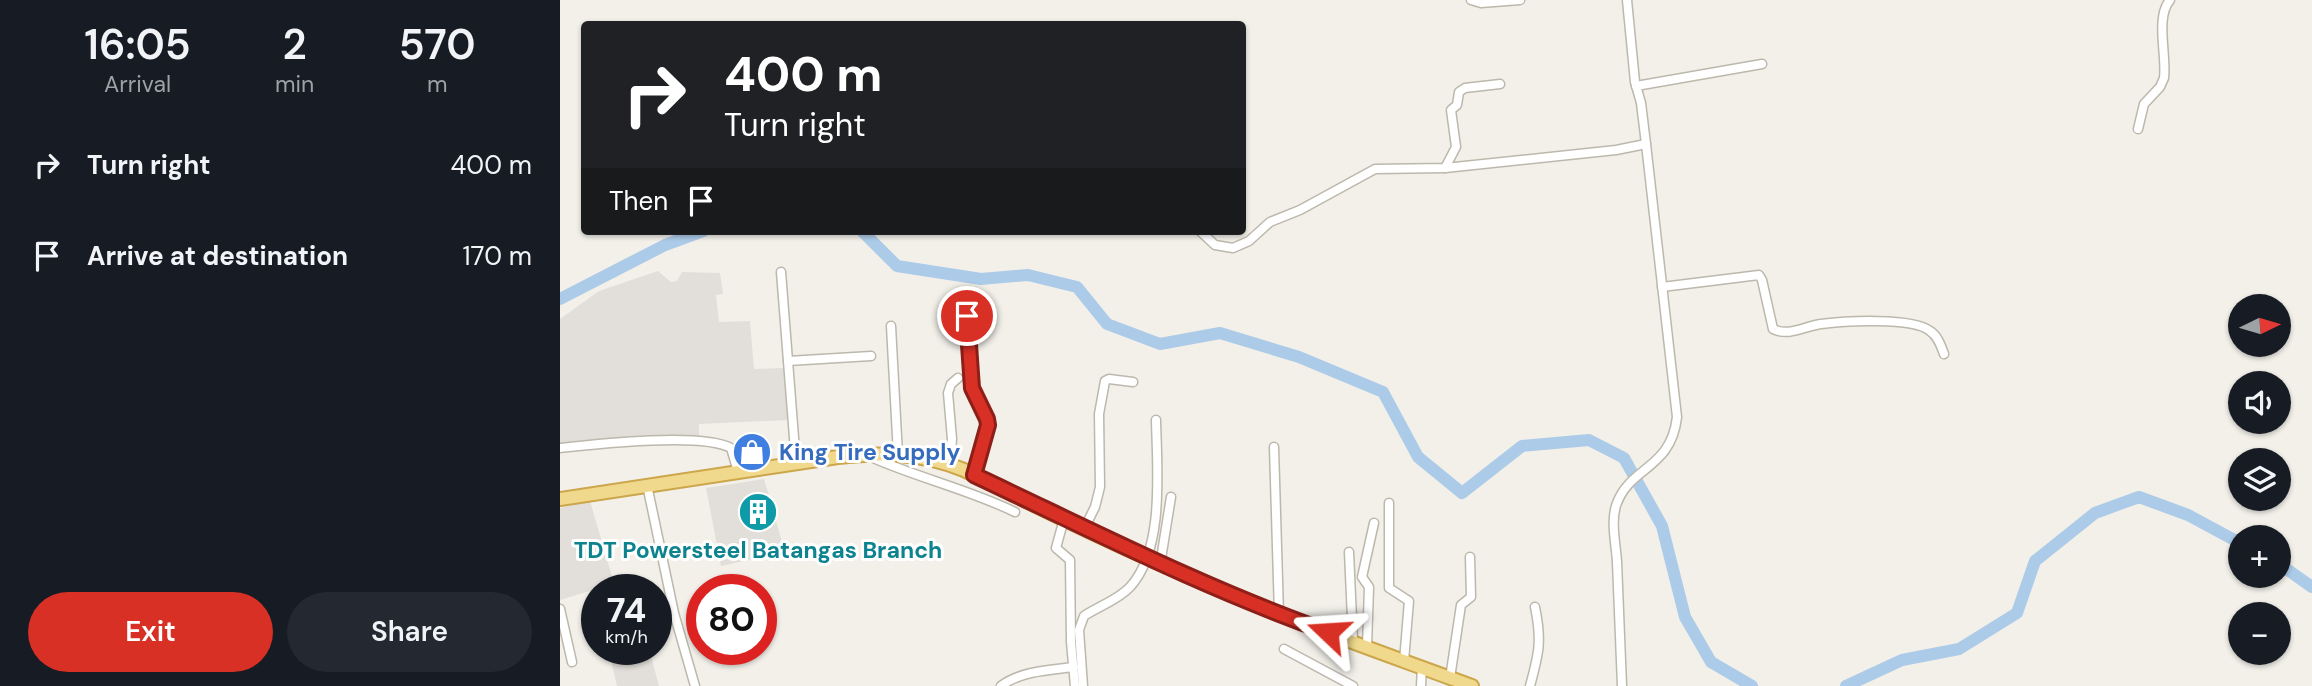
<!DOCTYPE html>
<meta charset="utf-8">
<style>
:root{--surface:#171b24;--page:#242831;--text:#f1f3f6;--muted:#9ea1a6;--accent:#d93025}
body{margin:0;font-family:"DM Sans",sans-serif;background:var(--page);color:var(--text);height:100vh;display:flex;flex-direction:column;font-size:26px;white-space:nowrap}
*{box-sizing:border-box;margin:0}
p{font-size:23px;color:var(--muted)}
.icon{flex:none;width:38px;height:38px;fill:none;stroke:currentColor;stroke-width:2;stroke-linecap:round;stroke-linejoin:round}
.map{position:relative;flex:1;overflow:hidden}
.side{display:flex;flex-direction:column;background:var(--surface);width:560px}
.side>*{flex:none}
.top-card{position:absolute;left:21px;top:21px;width:665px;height:214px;border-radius:7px;box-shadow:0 2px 5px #0004;background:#202124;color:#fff;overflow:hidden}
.needle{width:46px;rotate:85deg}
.tools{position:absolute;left:1668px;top:294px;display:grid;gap:14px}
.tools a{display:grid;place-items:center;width:63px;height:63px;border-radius:50%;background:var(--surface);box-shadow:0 2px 5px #0004;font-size:35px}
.speed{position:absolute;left:21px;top:574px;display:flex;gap:14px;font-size:35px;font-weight:700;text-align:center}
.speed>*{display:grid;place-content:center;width:91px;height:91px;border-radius:50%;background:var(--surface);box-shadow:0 2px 5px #0004;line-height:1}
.speed small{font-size:18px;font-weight:400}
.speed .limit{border:10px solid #d22;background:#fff;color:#111}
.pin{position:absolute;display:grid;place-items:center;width:60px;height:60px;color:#fff;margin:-30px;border:4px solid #fff;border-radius:50%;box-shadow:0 2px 7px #0007}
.me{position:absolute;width:77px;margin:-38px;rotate:290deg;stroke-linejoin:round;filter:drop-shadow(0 0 5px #0008)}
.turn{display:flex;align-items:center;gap:24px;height:147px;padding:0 28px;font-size:32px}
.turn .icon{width:91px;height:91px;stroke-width:2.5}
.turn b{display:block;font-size:49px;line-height:60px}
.then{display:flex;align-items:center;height:66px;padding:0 28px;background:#0003;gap:14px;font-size:26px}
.eta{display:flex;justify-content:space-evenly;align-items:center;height:119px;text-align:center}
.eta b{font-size:42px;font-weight:600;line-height:49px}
.cta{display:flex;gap:14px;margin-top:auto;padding:14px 28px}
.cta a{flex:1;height:80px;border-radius:42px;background:var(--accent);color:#fff;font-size:28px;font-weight:600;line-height:80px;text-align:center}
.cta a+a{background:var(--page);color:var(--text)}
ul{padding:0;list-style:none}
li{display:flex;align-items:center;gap:21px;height:91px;padding:0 28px}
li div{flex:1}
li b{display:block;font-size:26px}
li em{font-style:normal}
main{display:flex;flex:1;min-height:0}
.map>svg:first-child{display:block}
</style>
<main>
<section class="side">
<div class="eta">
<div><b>16:05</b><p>Arrival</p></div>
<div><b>2</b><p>min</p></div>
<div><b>570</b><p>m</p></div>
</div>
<ul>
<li><svg class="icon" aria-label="right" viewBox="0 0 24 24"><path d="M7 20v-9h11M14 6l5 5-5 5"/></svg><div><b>Turn right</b></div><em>400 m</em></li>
<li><svg class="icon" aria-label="arrive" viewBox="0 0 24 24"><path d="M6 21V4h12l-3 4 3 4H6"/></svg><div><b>Arrive at destination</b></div><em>170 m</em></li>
</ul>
<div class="cta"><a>Exit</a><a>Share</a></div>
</section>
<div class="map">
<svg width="1752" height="686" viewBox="0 0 1752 686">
<rect width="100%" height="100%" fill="#f2f0e9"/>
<!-- industrial -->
<g fill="#e2dfda">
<path d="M98 271 111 282 117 281 122 272 160 273 163 294 156 295 159 322 190 321 194 369 224 368 229 420 139 424V438L0 445V319L39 291Z"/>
<path d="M204 479 225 552 161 566 146 488Z"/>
<path d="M30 501 53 580 72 590H37V603L33 590 0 600V508Z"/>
<path d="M48 649H89L99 686H57Z"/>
</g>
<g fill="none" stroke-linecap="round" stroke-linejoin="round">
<!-- river -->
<g stroke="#accbe8" stroke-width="12">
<path d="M302 231 337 266 421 279 468 275 517 287 547 324 600 344 660 333 739 357 823 392 858 457 902 493 962 446 1029 440 1064 458 1102 526 1125 617 1151 662 1192 686"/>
<path d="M0 299 105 245 143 231"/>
<path d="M1718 563 1752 587"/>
<path d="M1286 686 1342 660 1399 649 1457 613 1475 561 1535 513 1579 497 1628 515 1680 543"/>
</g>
<!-- minor casing -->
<g stroke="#bdb8ac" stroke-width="11">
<g id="minor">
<path d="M911 0 921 3 960 0"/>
<path d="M1076 86 1202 64"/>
<path d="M1578 129 1584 104 1600 87 1604 78C1607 56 1595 17 1610 0"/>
<path d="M885 168 896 147 891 110 897 105 899 92 905 88 940 84"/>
<path d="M640 231 655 245 673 248 689 241 710 222 740 210 815 169 885 168 1056 150 1086 144"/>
<path d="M221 272 236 463"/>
<path d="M1102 287 1199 275 1202 280 1213 329C1229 337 1245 326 1261 324 1284 321 1353 317 1370 331 1378 336 1381 346 1384 354"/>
<path d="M407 316 412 388 428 425 414 476"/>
<path d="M331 326 338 455"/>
<path d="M228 361 311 356"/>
<path d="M714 447 719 614"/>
<path d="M0 448C36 444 142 432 171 448L178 472"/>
<path d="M311 457C358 478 408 489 455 512"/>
<path d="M390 464 392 439 388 393 391 384 398 378"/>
<path d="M87 485 114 613 135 686"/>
<path d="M829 503V588L849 601 844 661"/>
<path d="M504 519 496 548 510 560 511 642 515 686"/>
<path d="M524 529 535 507 540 487 539 414 545 381 549 379 573 382"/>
<path d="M789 552 793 641"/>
<path d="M600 565 611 497"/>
<path d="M0 609 12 662"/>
<path d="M807 646 809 587 802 577 814 523"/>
<path d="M724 649 793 686"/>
<path d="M890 678 901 605 911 597 910 557"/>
<path d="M441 686C461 671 490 670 514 667"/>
<path d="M523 686 519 630 524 616C539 606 558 600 570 587 605 549 597 468 596 420"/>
<path d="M861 686 862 667"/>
<path d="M970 686C979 653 982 641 975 607"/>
<path d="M1062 686C1060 645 1059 603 1057 562 1056 544 1050 520 1057 503 1071 466 1111 469 1117 417L1086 144 1081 103 1075 82 1067 0"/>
</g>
</g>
<!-- trunk casing -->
<g stroke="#cca64a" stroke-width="16">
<path id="trunk" d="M0 499 278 457C321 452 363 453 404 470 506 522 611 571 718 614 782 639 847 662 912 686"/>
</g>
<!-- minor -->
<use href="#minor" stroke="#fff" stroke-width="8"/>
<!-- trunk -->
<use href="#trunk" stroke="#f0d98d" stroke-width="12"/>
</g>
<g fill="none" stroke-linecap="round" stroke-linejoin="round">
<!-- route casing -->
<g stroke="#8d1f18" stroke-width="18">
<path id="route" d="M407 316 412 388 427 419 428 425 414 475C531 530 646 589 768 632"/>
</g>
<!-- route -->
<use href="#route" stroke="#d93025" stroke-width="12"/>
</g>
<!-- icons -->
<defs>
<g id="shop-disc" transform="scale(2.0125)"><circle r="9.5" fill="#3f7fe0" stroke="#fff"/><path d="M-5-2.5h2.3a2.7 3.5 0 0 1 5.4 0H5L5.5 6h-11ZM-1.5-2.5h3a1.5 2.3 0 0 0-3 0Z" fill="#fff"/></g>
<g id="building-disc" transform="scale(2.0125)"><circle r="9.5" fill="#0f9aa8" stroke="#fff"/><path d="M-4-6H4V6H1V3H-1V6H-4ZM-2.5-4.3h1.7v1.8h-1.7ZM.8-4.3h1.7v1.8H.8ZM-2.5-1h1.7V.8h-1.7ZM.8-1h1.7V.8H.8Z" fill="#fff"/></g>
</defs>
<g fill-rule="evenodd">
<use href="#shop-disc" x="192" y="452"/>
<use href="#building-disc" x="198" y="512"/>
</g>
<g text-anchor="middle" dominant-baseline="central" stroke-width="6" stroke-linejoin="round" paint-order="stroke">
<!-- shop labels -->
<g font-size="23" font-weight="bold" fill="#366cbe" stroke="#fff" text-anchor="start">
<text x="219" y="452">King Tire Supply</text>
</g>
<!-- culture labels -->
<g font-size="23" font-weight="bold" fill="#0d838f" stroke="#fff">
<text x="198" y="550">TDT Powersteel Batangas Branch</text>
</g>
</g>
</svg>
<div class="tools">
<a><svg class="needle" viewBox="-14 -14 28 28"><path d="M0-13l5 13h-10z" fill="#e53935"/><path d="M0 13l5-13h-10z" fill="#9ea1a6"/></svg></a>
<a><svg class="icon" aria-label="sound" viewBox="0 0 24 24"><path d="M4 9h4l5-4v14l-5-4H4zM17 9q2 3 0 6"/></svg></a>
<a><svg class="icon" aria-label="layers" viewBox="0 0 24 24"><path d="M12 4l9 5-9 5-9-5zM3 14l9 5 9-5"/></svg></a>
<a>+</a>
<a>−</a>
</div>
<div class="speed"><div>74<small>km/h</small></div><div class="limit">80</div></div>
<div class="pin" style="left:407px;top:316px;background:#d93025"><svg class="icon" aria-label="arrive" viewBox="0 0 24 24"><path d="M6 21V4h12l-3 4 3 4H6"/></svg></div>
<svg class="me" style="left:768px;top:632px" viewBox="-20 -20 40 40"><path d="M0-17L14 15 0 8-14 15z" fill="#d93025" stroke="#fff" stroke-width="4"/></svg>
<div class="top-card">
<div class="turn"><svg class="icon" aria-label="right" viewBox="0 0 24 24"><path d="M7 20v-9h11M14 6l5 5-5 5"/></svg><div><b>400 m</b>Turn right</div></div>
<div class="then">Then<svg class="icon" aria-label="arrive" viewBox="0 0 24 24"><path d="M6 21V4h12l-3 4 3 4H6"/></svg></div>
</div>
</div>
</main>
